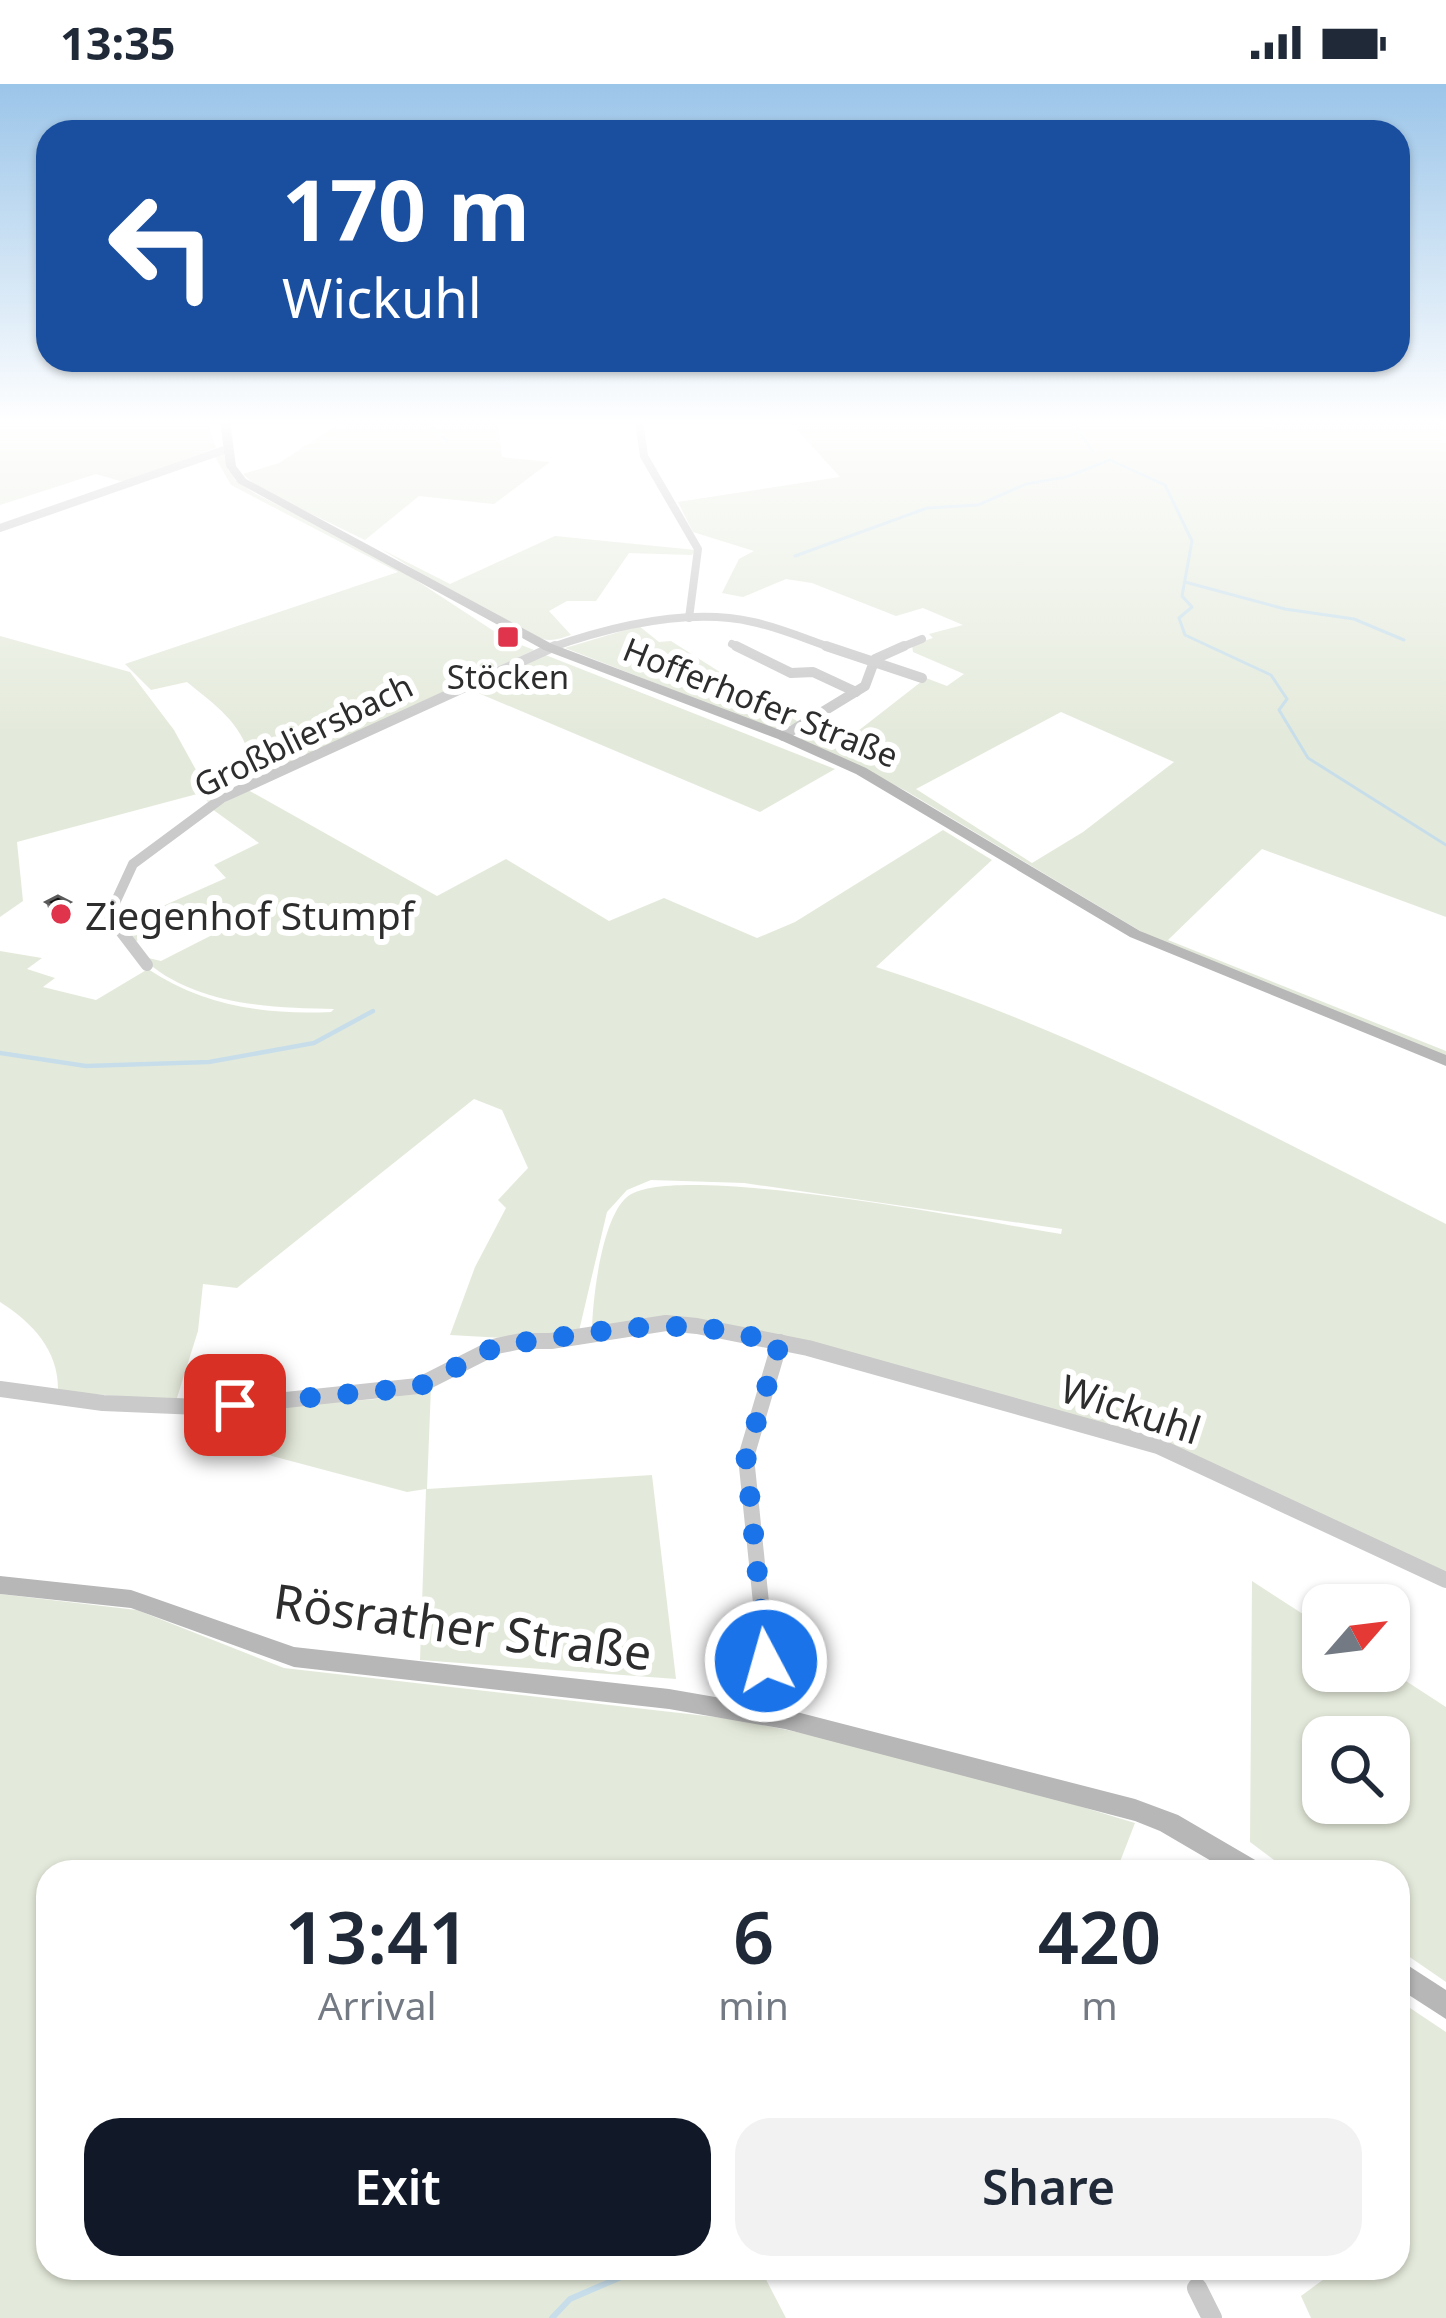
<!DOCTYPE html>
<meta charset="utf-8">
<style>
:root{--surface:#fff;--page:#f2f2f3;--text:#1f2937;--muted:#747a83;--accent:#111827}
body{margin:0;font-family:"Noto Sans",sans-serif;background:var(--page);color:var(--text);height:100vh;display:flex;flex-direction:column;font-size:45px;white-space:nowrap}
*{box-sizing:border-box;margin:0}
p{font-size:39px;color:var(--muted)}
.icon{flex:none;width:66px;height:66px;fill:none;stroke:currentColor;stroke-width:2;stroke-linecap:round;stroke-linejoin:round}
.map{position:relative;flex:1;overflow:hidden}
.panel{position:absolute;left:36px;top:1776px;width:1374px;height:420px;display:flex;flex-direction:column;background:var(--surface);border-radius:36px;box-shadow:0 3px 9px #0004}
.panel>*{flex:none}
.hud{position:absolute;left:36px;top:36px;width:1374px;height:252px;border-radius:36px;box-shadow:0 3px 9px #0004;background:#1a4fa0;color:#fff;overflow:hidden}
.needle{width:78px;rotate:62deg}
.tools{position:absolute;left:1302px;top:1500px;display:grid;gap:24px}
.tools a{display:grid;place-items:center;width:108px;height:108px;border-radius:24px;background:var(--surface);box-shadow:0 3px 9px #0004;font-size:60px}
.pin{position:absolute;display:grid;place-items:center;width:102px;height:102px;color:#fff;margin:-51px;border-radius:24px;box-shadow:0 6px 18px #0006}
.me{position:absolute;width:132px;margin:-66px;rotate:354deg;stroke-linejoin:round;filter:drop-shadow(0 0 9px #0008)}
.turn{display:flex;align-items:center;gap:42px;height:252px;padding:0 48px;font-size:54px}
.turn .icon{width:156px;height:156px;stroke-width:2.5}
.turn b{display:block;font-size:84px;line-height:102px}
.eta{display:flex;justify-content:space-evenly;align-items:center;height:204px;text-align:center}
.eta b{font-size:72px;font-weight:600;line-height:84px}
.cta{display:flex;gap:24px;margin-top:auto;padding:24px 48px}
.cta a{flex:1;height:138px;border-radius:36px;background:var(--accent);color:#fff;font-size:48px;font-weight:600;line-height:138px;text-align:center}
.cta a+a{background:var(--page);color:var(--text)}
.status{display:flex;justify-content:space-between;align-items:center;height:84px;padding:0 60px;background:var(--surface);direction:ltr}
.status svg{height:33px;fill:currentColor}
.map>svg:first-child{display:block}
</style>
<div class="status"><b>13:35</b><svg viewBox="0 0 49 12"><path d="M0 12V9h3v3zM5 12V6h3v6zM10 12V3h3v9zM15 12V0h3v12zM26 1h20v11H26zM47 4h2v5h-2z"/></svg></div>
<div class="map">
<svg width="1446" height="2234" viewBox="0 0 1446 2234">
<rect width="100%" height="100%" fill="#fff"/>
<!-- green -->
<g fill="#e4eadb" fill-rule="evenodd">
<path d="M0 337H212L209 343 216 364 123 398 96 390 0 421Z"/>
<path d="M343 337H498L502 373 550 378 494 420 419 412 365 456 258 404 243 390 279 379Z"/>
<path d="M789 337H1446V833L1262 765 1168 856 1446 967V972L1162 860 906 707 801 655 799 646 806 642 840 661 926 594 947 602 964 590 913 568 912 561 933 554 929 550 963 541 923 524 896 532 812 499 786 495 743 513 722 509 739 475 754 467 693 448 678 418 840 393ZM1061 628 1174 678 1083 748 1032 779 916 705Z"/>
<path d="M222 367 235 396 256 410 382 474 506 555 534 566 250 698 236 678 250 674C241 638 215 621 187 598L151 606 125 580 398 488 231 401 212 368Z"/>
<path d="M555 452 695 466 692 471 629 469 596 517H567L549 527 571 551C561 554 552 558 543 555 494 540 426 492 381 465L450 500Z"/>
<path d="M639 542 659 558 671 557 800 639 773 645 565 564Z"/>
<path d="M0 552 130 588 174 646 212 715 208 718 201 709 17 758 23 817 0 833Z"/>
<path d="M543 570 835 685 760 728 464 603Z"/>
<path d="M248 706 437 812 506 775 609 837 664 814 757 854 795 838 943 746 992 776 876 883C1077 947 1259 1045 1446 1140V1491L1156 1355 697 1239 592 1244C593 1212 602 1134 627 1113 671 1075 991 1139 1061 1150L1062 1145 744 1099 651 1096 627 1106 607 1128 579 1247 503 1254 450 1251 475 1183 506 1124 498 1116 528 1084 502 1026 474 1015 237 1204 203 1200 198 1247 176 1317 58 1307C59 1267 33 1239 0 1218V867L42 874 27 885 55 894 43 903 96 916 148 885C203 922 265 931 331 928L334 925C268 924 191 921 140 872L161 877 214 850 191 831 132 859 120 841 226 794 214 781 259 759 212 725Z"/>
<path d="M431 1303 427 1405 652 1391 676 1595 420 1576 426 1405 407 1408 272 1372 225 1347 236 1326 390 1314Z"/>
<path d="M1252 1497 1323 1543V1587L1389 1586 1446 1623V1898L1398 1865V1788H1290L1250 1758ZM1389 1653V1719H1323V1653Z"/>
<path d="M0 1510 137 1526 284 1584 733 1635C869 1661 1003 1698 1135 1739L1116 1788H48V2184H760L786 2234H0Z"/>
<path d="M1398 1916 1446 1948V2234H1311L1301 2212 1339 2184H1398Z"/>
</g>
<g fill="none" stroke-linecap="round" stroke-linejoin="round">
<!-- stream-far2 -->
<g stroke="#c7deea" stroke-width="3">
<path d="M425 337 447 357"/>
<path d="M1073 337 1093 368"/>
<path d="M795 472 927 424 978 421 1026 400 1066 393 1110 376 1165 401 1192 457 1182 512 1192 523 1179 534 1185 551 1271 591 1287 615 1279 626 1308 674 1446 761"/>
<path d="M1185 498 1285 525 1354 535 1404 556"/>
</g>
<!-- stream-far1 -->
<path stroke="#c7deea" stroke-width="4.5" d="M0 969 86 982 209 978 314 959 373 927"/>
<!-- stream -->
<path stroke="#c7deea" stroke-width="6" d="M552 2234 570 2215 642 2184"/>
<!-- street-far4 -->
<g stroke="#cacaca" stroke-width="8">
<path d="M639 337 644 372 698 465 689 534"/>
<path d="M0 444 227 365"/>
<path d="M732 560 742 565"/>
<path d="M547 565C609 543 687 523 753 538 781 544 808 556 835 565"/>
<path d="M897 565 922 555"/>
</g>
<!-- street-far3 -->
<g stroke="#cacaca" stroke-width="10">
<path d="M736 562 791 589 813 588 856 608"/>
<path d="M826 562 922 594"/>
<path d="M783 652 865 602 875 575 904 562"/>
<path d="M123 850 109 832 133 780 222 714 555 562"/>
</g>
<!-- street-far2 -->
<path stroke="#cacaca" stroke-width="12" d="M121 847 147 881"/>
<!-- street-far1 -->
<g stroke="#cacaca" stroke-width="16">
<path d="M780 1258 746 1373 767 1577 787 1623 785 1635"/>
<path d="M0 1305 103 1319 199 1323 267 1318 418 1302 497 1262 521 1257H551L666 1239 697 1242 808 1264 1158 1362 1446 1496"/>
</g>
<!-- street -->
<path stroke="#cacaca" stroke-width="20" d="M1197 2204 1212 2234"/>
<!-- secondary -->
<g fill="#b7b7b7" fill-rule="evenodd">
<path d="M220 337H230L236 382 246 395 552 560 788 649 866 684 1140 847 1446 971V982L1130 853 856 690 778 655 544 566 238 399 226 382Z"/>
<path d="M0 1492 131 1506 294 1563 669 1605 785 1625 1135 1715 1178 1731 1262 1780 1266 1788H1230L1160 1747 1135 1737 785 1645 669 1625 294 1583 131 1524 0 1510Z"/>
<path d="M1398 1875 1446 1906V1935L1398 1904Z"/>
</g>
</g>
<!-- wall -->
<path fill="#8a8a8a" d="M46 818H70L74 830 61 837 50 830Z"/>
<!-- shaded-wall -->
<path fill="#5a5a5a" d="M70 818 74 830 61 837 58 825Z"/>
<!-- building -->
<path fill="#141414" stroke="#5a5a5a" stroke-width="3" d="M58 812 70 818 58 825 46 818Z"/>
<!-- sky -->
<linearGradient id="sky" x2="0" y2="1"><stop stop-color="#9bc5e9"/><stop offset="0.52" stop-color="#fff"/><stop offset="1" stop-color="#fff" stop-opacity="0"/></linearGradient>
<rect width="1446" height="650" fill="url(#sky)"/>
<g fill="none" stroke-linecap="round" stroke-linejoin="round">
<!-- route -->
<path stroke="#1a73e8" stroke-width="21" stroke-dasharray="0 37.8" d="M235 1321 418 1303 497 1262 624 1244 697 1242 780 1258 746 1373 766 1577"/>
</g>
<!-- markers -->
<g fill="#df344b" stroke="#fff" stroke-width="4.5">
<rect x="496" y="541" width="24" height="24" rx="6"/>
<circle cx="61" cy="830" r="12"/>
</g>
<g text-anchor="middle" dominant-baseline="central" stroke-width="12" stroke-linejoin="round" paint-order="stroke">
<!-- far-poi labels -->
<g font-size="33" fill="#2d2d2d" stroke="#fff">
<text x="508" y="592">Stöcken</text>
</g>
<!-- far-street labels -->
<g font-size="33" fill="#2d2d2d" stroke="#fff">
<text transform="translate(761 618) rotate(22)">Hofferhofer Straße</text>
<text transform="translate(303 651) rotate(-26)">Großbliersbach</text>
</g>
<!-- poi labels -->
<g font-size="39" fill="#2d2d2d" stroke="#fff" text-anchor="start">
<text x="85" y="830">Ziegenhof Stumpf</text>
</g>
<!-- street labels -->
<g font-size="39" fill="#2d2d2d" stroke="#fff">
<text transform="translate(1131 1324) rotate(18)">Wickuhl</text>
</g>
<!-- near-street labels -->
<g font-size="48" fill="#2d2d2d" stroke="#fff">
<text transform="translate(463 1542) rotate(8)">Rösrather Straße</text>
</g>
</g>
</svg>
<div class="tools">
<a><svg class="needle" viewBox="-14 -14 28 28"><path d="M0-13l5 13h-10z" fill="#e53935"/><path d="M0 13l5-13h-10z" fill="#747a83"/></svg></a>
<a><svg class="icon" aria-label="search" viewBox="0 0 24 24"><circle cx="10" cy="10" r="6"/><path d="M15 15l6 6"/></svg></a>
</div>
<div class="pin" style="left:235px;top:1321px;background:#d93025"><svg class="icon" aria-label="arrive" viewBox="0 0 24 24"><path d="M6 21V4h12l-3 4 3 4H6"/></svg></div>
<svg class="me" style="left:766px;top:1577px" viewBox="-20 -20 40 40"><circle r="17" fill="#1a73e8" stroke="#fff" stroke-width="3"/><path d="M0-11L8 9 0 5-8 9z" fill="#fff"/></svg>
<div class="hud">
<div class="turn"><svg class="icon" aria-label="left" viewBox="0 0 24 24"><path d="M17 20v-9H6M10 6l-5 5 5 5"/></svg><div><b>170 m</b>Wickuhl</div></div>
</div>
<section class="panel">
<div class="eta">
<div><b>13:41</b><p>Arrival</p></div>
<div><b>6</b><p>min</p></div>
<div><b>420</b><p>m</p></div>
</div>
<div class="cta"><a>Exit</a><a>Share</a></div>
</section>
</div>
